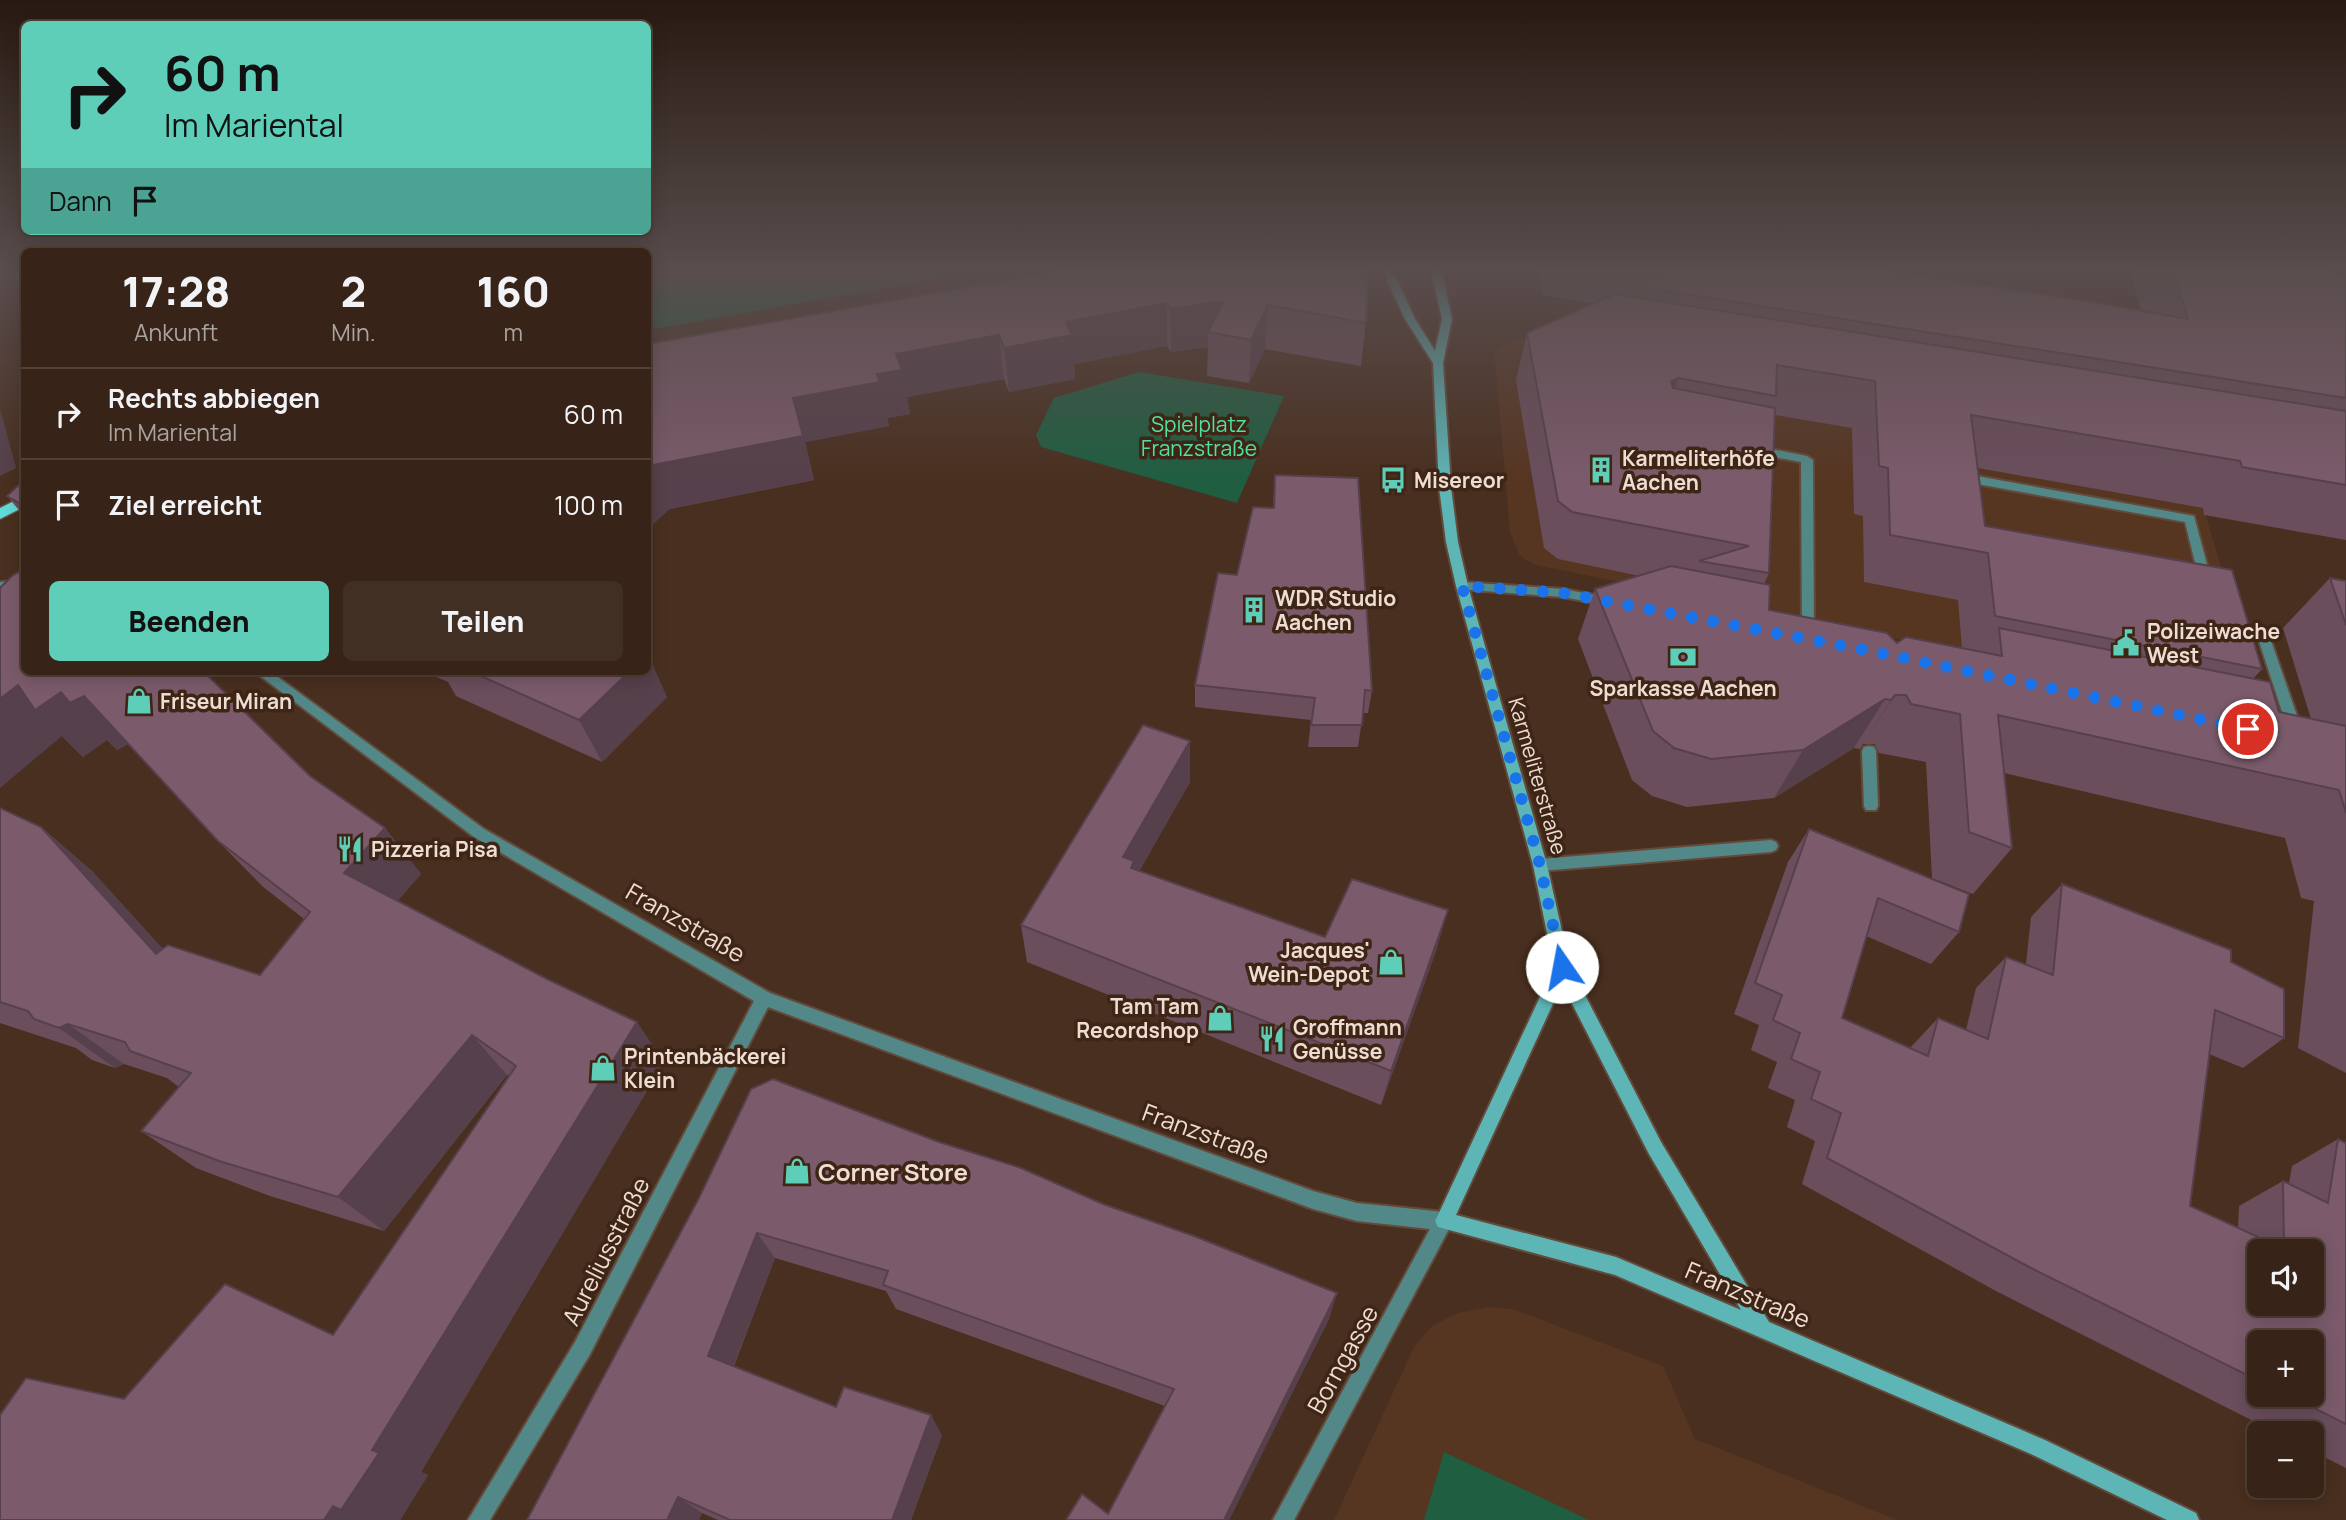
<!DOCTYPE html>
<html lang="de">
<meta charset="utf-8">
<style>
:root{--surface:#372317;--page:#422f24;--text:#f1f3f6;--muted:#aaa4a1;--line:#514036;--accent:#5eceb8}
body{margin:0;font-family:Manrope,sans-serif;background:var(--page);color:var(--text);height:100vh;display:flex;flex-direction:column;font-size:26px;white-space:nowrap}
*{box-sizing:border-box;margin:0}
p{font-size:23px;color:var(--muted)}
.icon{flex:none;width:38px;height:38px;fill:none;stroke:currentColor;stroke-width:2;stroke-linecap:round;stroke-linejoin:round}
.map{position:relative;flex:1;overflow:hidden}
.sheet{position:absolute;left:21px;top:248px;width:630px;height:427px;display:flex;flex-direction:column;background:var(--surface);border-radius:10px;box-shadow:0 4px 18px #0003,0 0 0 2px var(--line)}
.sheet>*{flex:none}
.top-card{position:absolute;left:21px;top:21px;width:630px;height:214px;border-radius:10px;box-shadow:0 4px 18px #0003,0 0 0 2px var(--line);background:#5eceb8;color:#111;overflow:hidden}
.fabs{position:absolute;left:2247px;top:1239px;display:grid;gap:14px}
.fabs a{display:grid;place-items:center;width:77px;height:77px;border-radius:10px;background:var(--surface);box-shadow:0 4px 18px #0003,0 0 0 2px var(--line);font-size:35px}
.pin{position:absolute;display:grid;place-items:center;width:60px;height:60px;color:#fff;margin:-30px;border:4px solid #fff;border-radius:50%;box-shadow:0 2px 7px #0007}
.me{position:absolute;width:77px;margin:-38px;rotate:348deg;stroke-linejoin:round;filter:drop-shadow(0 0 5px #0008)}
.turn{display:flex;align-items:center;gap:24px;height:147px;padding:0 28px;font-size:32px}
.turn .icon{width:91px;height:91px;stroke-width:2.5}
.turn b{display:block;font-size:49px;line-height:60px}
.then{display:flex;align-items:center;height:66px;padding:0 28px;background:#0003;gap:14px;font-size:26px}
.eta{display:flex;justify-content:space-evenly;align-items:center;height:119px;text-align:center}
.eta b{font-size:42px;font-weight:800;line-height:49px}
.action{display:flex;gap:14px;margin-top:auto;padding:14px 28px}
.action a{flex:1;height:80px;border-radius:10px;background:var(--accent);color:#111;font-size:28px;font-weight:800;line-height:80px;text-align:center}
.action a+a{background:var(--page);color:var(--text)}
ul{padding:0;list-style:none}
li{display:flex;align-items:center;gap:21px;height:91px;padding:0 28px;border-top:2px solid var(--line)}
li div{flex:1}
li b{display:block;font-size:26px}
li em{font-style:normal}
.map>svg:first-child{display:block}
</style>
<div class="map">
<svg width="2346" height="1520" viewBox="0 0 2346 1520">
<rect width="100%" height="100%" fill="#492f1f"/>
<!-- built -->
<g fill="#563521">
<path d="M1531 338 2189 459 2265 714 1536 565 1526 560 1519 554 1510 532 1494 351 1508 342Z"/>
<path d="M1487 1307 1513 1309 1663 1366 1695 1439 1897 1520H1334L1414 1347 1433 1325 1458 1313Z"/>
</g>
<!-- green -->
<g fill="#1f5e41">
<path d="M648 269H990L648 330Z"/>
<path d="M1139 372 1284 396 1237 503 1041 447 1036 435 1054 398Z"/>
<path d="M1444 1452 1589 1520H1424Z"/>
</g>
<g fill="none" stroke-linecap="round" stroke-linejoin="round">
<!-- lane casing -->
<g stroke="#634b3c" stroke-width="4">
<g id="lane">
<path d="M1756 446 1807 456 1813 460 1814 635 1808 640 1802 635 1801 462 1752 453 1750 450Z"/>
<path d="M1966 474 2194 516 2212 583 2206 587 2200 583 2185 522 1972 483 1966 487 1960 483 1962 475Z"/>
<path d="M2262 627 2268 632 2302 730 2300 734 2295 735 2288 730 2256 632Z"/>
<path d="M1869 746 1874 747 1876 751 1878 806 1876 810H1866L1864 806 1862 751 1864 747Z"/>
<path d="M1771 840 1776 842 1778 846 1776 850 1771 852 1540 871 1535 869 1533 865 1535 861 1540 859Z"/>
</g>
</g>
<!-- street casing -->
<g stroke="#634b3c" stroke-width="4">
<g id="street">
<path d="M24 581V589L0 590V582Z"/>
<path d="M1462 582 1563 589 1610 598 1616 602 1610 606 1563 597 1458 589 1456 586Z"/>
<path d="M255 672H271L484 829 770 993 1313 1191 1357 1203 1444 1212 1450 1215 1453 1221 1450 1227 1294 1520H1273L1430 1229 1357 1221 1313 1209 768 1007 589 1356 490 1520H468L575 1342 754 1001 474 837Z"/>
</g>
</g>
<!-- secondary casing -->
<g stroke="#634b3c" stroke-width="4">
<g id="secondary">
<path d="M14 269H24V286L19 283Z"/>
<path d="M1382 269H1392L1415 319 1435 351 1442 319 1431 269H1441L1452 319 1443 363 1451 487 1458 542 1468 586 1547 865 1570 966 1661 1142 1769 1322 2045 1440 2196 1513 2199 1520H2167L2031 1454 1615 1275 1438 1227 1435 1221 1438 1215 1554 967 1533 865 1456 586 1446 542 1439 487 1433 363 1405 319ZM1562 984 1649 1154 1741 1310 1616 1257 1456 1215Z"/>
</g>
</g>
<!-- primary casing -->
<g stroke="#634b3c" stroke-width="3">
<path id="primary" d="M24 496V507L0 519V508Z"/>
</g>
<!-- lane -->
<use href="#lane" fill="#538888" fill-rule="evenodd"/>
<!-- street -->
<use href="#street" fill="#538888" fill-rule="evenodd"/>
<!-- secondary -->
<use href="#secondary" fill="#5db5b6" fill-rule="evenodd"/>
<!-- primary -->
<use href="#primary" fill="#62d9d9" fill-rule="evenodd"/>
</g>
<!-- wall -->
<g fill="#6a4e5c" fill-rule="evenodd">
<path d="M1068 269 1366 323 1361 366 1265 349 1249 383 1207 376 1208 347 1171 352 1167 346 1074 364 1075 379 1009 392 1004 379 907 397 910 414 887 418 889 426 805 442 814 480 670 509 648 344Z"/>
<path d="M1536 269H1892L1886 271 2141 311 2130 269H2324L2346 278V540L2204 515 2203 508 1978 468 1985 526 2262 669 2253 679 2279 712 2311 719 2283 628 2330 578 2346 581V1073L2298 1048 2314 901 2301 898 2285 838 2004 773 2012 848 1973 894 1932 878 1926 762 1879 753 1875 744H1863L1860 749 1854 748 1774 798 1687 807 1652 796 1632 780 1578 639 1595 589 1640 576 1558 559 1544 548 1516 380 1527 333 1594 304 1543 295ZM1775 415 1852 428 1854 514 1863 516 1864 582 1958 600 1962 648 1897 643 1769 610 1764 584 1769 573Z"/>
<path d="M1275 475 1372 691 1368 713H1363L1358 747H1308L1311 720 1195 707V685L1237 575 1273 508Z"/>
<path d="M24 480V516L7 496Z"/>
<path d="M24 569 310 776 385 828 421 874 397 901 664 1062 421 1472 428 1475 400 1520H0L124 1399 333 1335 509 1076 507 1075 384 1231 270 1196 196 1168 141 1131 179 1087 167 1078 124 1064 115 1068 92 1060 76 1048 0 1023V808L41 827 93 872 162 949 260 975 304 919 262 886 218 841 128 744 117 750 107 740 83 757 62 736Z"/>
<path d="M425 672H648L667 697 602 762 456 696 448 682Z"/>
<path d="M1190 741V782L1139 871 1325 937 1437 948 1381 1105 1027 962 1021 925Z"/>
<path d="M1809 829 1959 932 1931 964 1866 936 1842 1018 1910 1048 1938 1018 1966 1030 1976 988 2006 957 2026 964 2031 917 2062 884 2231 962 2284 1038 2243 1068 2209 1054 2190 1206 2238 1228 2239 1206 2283 1181 2289 1183 2292 1166 2338 1139 2346 1143V1468L2312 1451V1433H2277L1996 1291 1802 1184 1815 1141 1787 1127 1795 1100 1768 1088 1777 1062 1751 1050 1759 1025 1734 1014 1788 862ZM2259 1342 2312 1395H2259Z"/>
<path d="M699 1198 1330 1317 1229 1520H1066L1108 1514 1165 1406 896 1309 886 1291 775 1258 734 1366 836 1407 942 1435 911 1520H718L702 1513 699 1520H527Z"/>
</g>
<!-- shaded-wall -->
<g fill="#56404b">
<path d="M1224 301 1208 332V347L1171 352V309Z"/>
<path d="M1167 303V346L1074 364 1075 379 1009 392 1004 348 1066 322Z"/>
<path d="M1268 305 1265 349 1249 383 1251 340Z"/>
<path d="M999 335 1004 379 907 397 910 414 887 418 889 426 805 442 814 480 670 509 648 529V470L653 465 793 398 877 374 896 354Z"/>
<path d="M1678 378 1662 425 1671 382Z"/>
<path d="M0 408 16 468 0 476Z"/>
<path d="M648 654 667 697 602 762 579 720 629 672H648Z"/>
<path d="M18 685 84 696 130 743 117 750 107 740 83 757 62 736 0 788V699Z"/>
<path d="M1895 695 1863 744 1860 749 1891 700Z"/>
<path d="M1885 699 1854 748 1774 798 1803 750Z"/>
<path d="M1190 741V782L1135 879 1123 857Z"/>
<path d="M41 827 93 872 206 996 156 954Z"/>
<path d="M385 828 421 874 383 918 344 873Z"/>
<path d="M1448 910 1437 948 1381 1105 1391 1071Z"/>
<path d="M637 1022 664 1062 421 1472 428 1475 400 1520H324L372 1450Z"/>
<path d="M68 1024 124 1064 115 1068 59 1028Z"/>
<path d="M472 1035 507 1075 384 1231 338 1197Z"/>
<path d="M757 1233 775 1258 729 1377 708 1356Z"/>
<path d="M1337 1293 1330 1317 1229 1520H1224Z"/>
<path d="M931 1415 942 1435 911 1520H892Z"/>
<path d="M678 1497 702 1513 699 1520H667Z"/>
</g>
<!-- building -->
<g fill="#7b5b6b" stroke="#56404b" stroke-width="2" fill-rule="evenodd">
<path d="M1068 269H1368L1366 323 1268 305 1251 340 1208 332 1224 301 1171 309 1167 303 1066 322 1072 335 1004 348 999 335 896 354 902 370 877 374 880 382 793 398 803 436 653 465 648 470V344Z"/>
<path d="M1673 269H1874L2075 299 2188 319 2172 269H2324L2346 278V398L1634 286Z"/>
<path d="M1615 294 2346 411V485L2242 467 2240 461 1971 415 1985 526 2232 570 2262 669 1995 616 1988 553 1890 535 1888 468 1879 466 1875 381 1777 365 1776 396 1678 378 1671 382 1673 388 1775 408 1769 573 1699 561 1749 546 1572 512 1558 501 1527 333Z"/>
<path d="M1275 475 1358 478 1372 691 1365 690 1362 725H1311L1315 698 1195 685 1218 573 1237 575 1253 507 1274 508Z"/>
<path d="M24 480V506L7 496Z"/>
<path d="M1671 566 1770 585 1769 610 1887 633 1897 643 1906 637 2002 656 1999 628 2270 682 2279 712 2346 726V813L2339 790 1998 715 2012 848 1969 832 1960 714 1911 704 1906 695H1895L1891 700 1885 699 1803 750 1711 759 1674 748 1653 731 1595 589Z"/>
<path d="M24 569V672H204L310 776 385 828 344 873 547 979 637 1022 372 1450 379 1453 341 1510 333 1506 324 1520H0V1415L26 1378 124 1399 225 1284 333 1335 516 1066 472 1035 338 1197 219 1161 141 1131 191 1073 130 1051 125 1042 68 1024 59 1028 34 1019 28 1011 0 1002V808L41 827 156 954 168 945 260 975 310 912 218 841 84 696 70 703 61 692 35 710 18 685 0 699V588L13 575Z"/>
<path d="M2330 578 2346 581V625Z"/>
<path d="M472 672H629L579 720Z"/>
<path d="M1143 725 1190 741 1123 857 1134 861 1131 868 1325 937 1352 879 1448 910 1391 1071 1021 925Z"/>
<path d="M1809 829 1969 894 1959 932 1878 898 1842 1018 1928 1056 1938 1018 1988 1039 2006 957 2053 975 2062 884 2231 950V962L2284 989V1038L2215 1010 2190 1206 2284 1249 2283 1181 2328 1203 2338 1139 2346 1143V1424L2288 1395H2312V1342H2259V1381L2031 1268 1827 1158 1841 1113 1811 1099 1820 1072 1791 1059 1800 1033 1773 1020 1782 995 1755 983ZM2259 1251H2312V1304H2259Z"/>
<path d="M773 1079 939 1142 1021 1168 1103 1204 1194 1236 1337 1293 1224 1520H1066L1082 1494 1108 1514 1174 1389 883 1285 888 1271 757 1233 708 1356 836 1407 844 1387 931 1415 892 1520H730L678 1497 667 1520H527L699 1198 751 1089Z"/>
</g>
<!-- sky -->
<linearGradient id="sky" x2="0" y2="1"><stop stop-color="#281a11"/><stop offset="0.56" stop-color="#594d4d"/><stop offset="1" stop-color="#594d4d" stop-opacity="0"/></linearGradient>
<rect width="2346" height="482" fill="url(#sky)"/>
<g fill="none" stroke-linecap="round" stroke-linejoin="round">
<!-- route -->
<path stroke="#1a73e8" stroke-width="12" stroke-dasharray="0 21.6" d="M1562 967 1540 865 1462 586 1563 593 1865 650 2248 729"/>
</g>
<!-- icons -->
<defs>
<g id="building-bare" transform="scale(2.1)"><path d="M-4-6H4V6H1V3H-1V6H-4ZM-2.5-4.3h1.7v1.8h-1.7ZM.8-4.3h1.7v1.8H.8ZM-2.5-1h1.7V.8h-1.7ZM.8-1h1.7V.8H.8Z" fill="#5eceb8" stroke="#3e2515" stroke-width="2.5" paint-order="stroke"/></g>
<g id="bus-bare" transform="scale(2.1)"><path d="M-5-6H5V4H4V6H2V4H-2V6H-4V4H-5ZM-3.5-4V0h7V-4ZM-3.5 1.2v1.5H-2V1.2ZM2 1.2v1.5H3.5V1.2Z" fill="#5eceb8" stroke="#3e2515" stroke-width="2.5" paint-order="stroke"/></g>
<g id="civic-bare" transform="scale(2.1)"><path d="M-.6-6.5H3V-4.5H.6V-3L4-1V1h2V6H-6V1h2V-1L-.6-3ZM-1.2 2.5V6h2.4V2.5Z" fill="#5eceb8" stroke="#3e2515" stroke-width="2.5" paint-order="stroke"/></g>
<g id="bank-bare" transform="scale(2.1)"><path d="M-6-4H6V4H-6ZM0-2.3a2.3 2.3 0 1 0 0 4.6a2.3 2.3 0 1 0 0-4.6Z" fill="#5eceb8" stroke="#3e2515" stroke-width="2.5" paint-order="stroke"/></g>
<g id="shop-bare" transform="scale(2.1)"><path d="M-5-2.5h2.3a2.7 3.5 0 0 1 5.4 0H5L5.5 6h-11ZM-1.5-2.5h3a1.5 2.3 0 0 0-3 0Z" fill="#5eceb8" stroke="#3e2515" stroke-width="2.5" paint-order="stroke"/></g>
<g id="restaurant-bare" transform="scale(2.1)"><path d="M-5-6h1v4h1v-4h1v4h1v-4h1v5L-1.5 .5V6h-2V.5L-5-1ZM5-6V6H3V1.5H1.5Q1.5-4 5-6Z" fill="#5eceb8" stroke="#3e2515" stroke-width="2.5" paint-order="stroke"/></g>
</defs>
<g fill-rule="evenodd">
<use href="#building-bare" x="1601" y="470"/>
<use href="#bus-bare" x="1393" y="480"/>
<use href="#building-bare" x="1254" y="610"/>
<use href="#civic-bare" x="2126" y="643"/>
<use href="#bank-bare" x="1683" y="657"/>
<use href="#shop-bare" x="139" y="701"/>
<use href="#restaurant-bare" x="350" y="849"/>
<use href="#shop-bare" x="1391" y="962"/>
<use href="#shop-bare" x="1220" y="1018"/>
<use href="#restaurant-bare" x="1272" y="1039"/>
<use href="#shop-bare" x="603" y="1068"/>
<use href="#shop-bare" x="797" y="1171"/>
</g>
<g text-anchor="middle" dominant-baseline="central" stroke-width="7" stroke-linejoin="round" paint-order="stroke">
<!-- park labels -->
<g font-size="21" fill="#50e1a0" stroke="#3e2515">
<text x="1199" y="424">Spielplatz<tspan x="1199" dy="24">Franzstraße</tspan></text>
</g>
<!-- poi labels -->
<g font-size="21" font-weight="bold" fill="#eeddd3" stroke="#3e2515" text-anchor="start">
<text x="1622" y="458">Karmeliterhöfe<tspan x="1622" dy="24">Aachen</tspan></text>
<text x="1414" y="480">Misereor</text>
<text x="1275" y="598">WDR Studio<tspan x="1275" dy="24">Aachen</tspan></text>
<text x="2147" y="631">Polizeiwache<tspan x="2147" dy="24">West</tspan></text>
<text x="1683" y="688" text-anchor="middle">Sparkasse Aachen</text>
<text x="160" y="701">Friseur Miran</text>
<text x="371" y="849">Pizzeria Pisa</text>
<text x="1370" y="950" text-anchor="end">Jacques'<tspan x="1370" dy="24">Wein-Depot</tspan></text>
<text x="1199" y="1006" text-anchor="end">Tam Tam<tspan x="1199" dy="24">Recordshop</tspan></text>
<text x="1293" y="1027">Groffmann<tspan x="1293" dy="24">Genüsse</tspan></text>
<text x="624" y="1056">Printenbäckerei<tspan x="624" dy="24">Klein</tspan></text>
</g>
<!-- street labels -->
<g font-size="21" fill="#eeddd3" stroke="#3e2515">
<text transform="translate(1538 776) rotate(74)">Karmeliterstraße</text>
</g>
<!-- near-street labels -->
<g font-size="24" fill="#eeddd3" stroke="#3e2515">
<text transform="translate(686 922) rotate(30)">Franzstraße</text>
<text transform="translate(1206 1133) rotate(20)">Franzstraße</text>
<text transform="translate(605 1251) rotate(-63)">Aureliusstraße</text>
<text transform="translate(1748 1294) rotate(23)">Franzstraße</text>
<text transform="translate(1342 1359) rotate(-61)">Borngasse</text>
</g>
<!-- near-poi labels -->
<g font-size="24" font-weight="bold" fill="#eeddd3" stroke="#3e2515" text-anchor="start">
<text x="818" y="1171">Corner Store</text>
</g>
</g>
</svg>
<div class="fabs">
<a><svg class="icon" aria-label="sound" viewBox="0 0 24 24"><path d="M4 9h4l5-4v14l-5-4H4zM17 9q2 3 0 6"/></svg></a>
<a>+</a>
<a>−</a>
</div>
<div class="pin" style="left:2248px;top:729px;background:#d93025"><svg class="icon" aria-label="arrive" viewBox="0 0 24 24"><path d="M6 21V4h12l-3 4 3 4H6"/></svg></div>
<svg class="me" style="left:1562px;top:967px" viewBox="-20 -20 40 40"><circle r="19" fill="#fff"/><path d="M0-13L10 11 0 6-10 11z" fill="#1a73e8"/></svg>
<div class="top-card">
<div class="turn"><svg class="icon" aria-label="right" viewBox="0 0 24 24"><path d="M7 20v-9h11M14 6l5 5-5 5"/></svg><div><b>60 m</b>Im Mariental</div></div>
<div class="then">Dann<svg class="icon" aria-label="arrive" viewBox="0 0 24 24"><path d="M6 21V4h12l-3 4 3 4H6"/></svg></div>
</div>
<section class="sheet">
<div class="eta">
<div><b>17:28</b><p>Ankunft</p></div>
<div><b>2</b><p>Min.</p></div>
<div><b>160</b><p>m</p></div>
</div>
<ul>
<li><svg class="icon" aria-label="right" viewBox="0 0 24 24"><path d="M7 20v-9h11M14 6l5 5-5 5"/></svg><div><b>Rechts abbiegen</b><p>Im Mariental</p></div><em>60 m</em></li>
<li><svg class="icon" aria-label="arrive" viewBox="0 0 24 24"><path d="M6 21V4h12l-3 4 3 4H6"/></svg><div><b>Ziel erreicht</b></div><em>100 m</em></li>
</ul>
<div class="action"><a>Beenden</a><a>Teilen</a></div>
</section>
</div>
